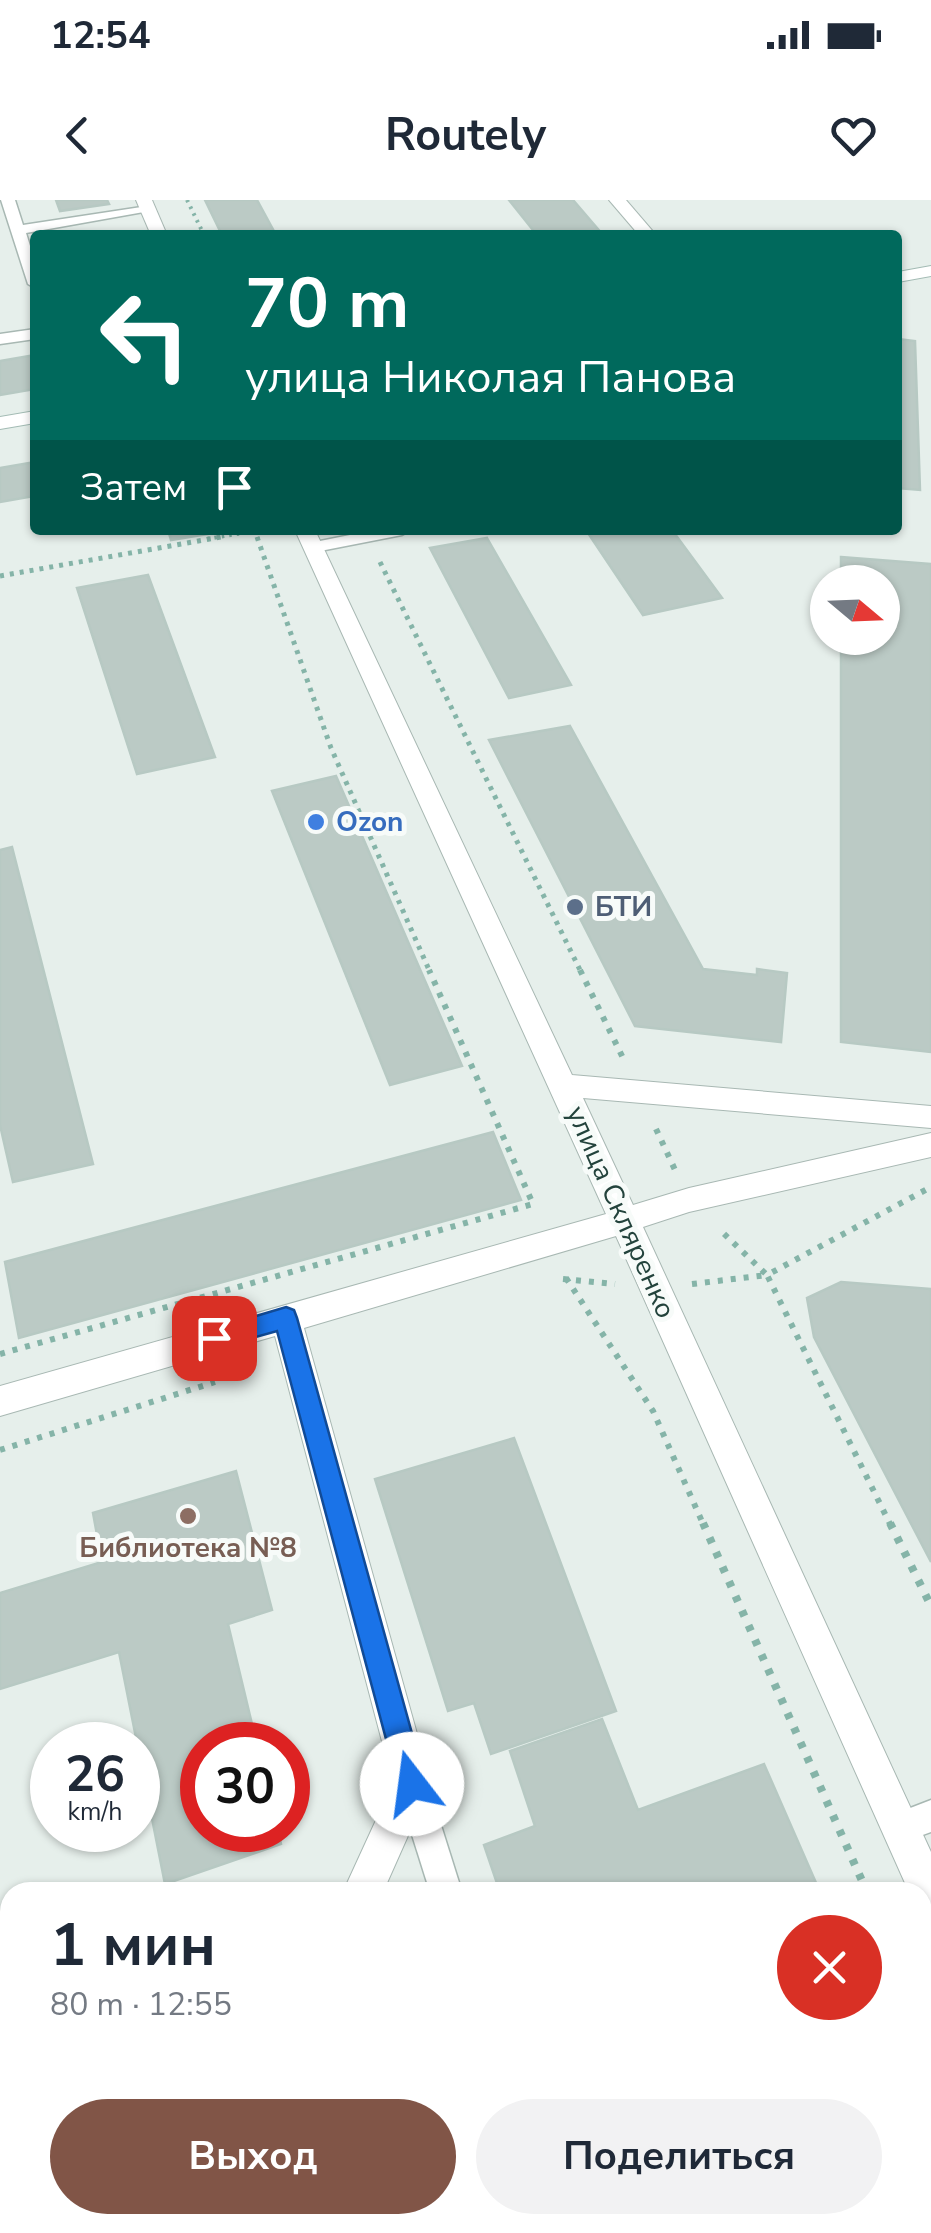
<!DOCTYPE html>
<html lang="ru">
<meta charset="utf-8">
<style>
:root{--surface:#fff;--page:#f2f2f3;--text:#1f2937;--muted:#747a83;--accent:#815547}
body{margin:0;font-family:"Nunito Sans",sans-serif;background:var(--page);color:var(--text);height:100vh;display:flex;flex-direction:column;font-size:38px;white-space:nowrap}
*{box-sizing:border-box;margin:0}
p{font-size:32px;color:var(--muted)}
.icon{flex:none;width:55px;height:55px;fill:none;stroke:currentColor;stroke-width:2;stroke-linecap:round;stroke-linejoin:round}
.map{position:relative;flex:1;overflow:hidden}
.details{position:absolute;left:0px;top:1682px;width:932px;height:352px;display:flex;flex-direction:column;background:var(--surface);border-radius:30px 30px 0 0;box-shadow:0 2px 8px #0004}
.details>*{flex:none}
.banner{position:absolute;left:30px;top:30px;width:872px;height:305px;border-radius:10px;box-shadow:0 2px 8px #0004;background:#00695c;color:#fff;overflow:hidden}
.needle{width:65px;rotate:109deg}
.controls{position:absolute;left:810px;top:365px;display:grid;gap:20px}
.controls a{display:grid;place-items:center;width:90px;height:90px;border-radius:50%;background:var(--surface);box-shadow:0 2px 8px #0004;font-size:50px}
.speed{position:absolute;left:30px;top:1522px;display:flex;gap:20px;font-size:50px;font-weight:700;text-align:center}
.speed>*{display:grid;place-content:center;width:130px;height:130px;border-radius:50%;background:var(--surface);box-shadow:0 2px 8px #0004;line-height:1}
.speed small{font-size:25px;font-weight:400}
.speed .limit{border:15px solid #d22;background:#fff;color:#111}
.pin{position:absolute;display:grid;place-items:center;width:85px;height:85px;color:#fff;margin:-42px;border-radius:20px;box-shadow:0 5px 15px #0006}
.me{position:absolute;width:110px;margin:-55px;rotate:345deg;stroke-linejoin:round;filter:drop-shadow(0 0 8px #0008)}
.turn{display:flex;align-items:center;gap:35px;height:210px;padding:0 50px;font-size:45px}
.turn .icon{width:130px;height:130px;stroke-width:2.5}
.turn b{display:block;font-size:70px;line-height:85px}
.then{display:flex;align-items:center;height:95px;padding:0 50px;background:#0003;gap:20px;font-size:38px}
.round{display:grid;place-items:center;flex:none;width:105px;height:105px;border-radius:52px;background:var(--page)}
.overview{display:flex;align-items:center;justify-content:space-between;height:170px;padding:0 50px}
h1{font-size:60px;font-weight:700;line-height:75px}
.primary-button{display:flex;gap:20px;margin-top:auto;padding:20px 50px}
.primary-button a{flex:1;height:115px;border-radius:60px;background:var(--accent);color:#fff;font-size:40px;font-weight:700;line-height:115px;text-align:center}
.primary-button a+a{background:var(--page);color:var(--text)}
.status{display:flex;justify-content:space-between;align-items:center;height:70px;padding:0 50px;background:var(--surface);direction:ltr}
.status svg{height:28px;fill:currentColor}
header{display:flex;justify-content:space-between;align-items:center;height:130px;padding:0 50px;background:var(--surface);font-size:45px;font-weight:700}
.map>svg:first-child{display:block}
</style>
<div class="status"><b>12:54</b><svg viewBox="0 0 49 12"><path d="M0 12V9h3v3zM5 12V6h3v6zM10 12V3h3v9zM15 12V0h3v12zM26 1h20v11H26zM47 4h2v5h-2z"/></svg></div>
<header><svg class="icon" aria-label="back" viewBox="0 0 24 24"><path d="M15 5l-7 7 7 7"/></svg>Routely<svg class="icon" aria-label="heart" viewBox="0 0 24 24"><path d="M12 20l-8-8c-3-5 5-10 8-4 3-6 11-1 8 4z"/></svg></header>
<div class="map">
<svg width="931" height="2033" viewBox="0 0 931 2033">
<rect width="100%" height="100%" fill="#e6efeb"/>
<!-- building -->
<g fill="#bbcac5" stroke="#b7c9c3" stroke-width="2.5">
<path d="M56 0H107L109 4 60 11Z"/>
<path d="M205 0H257L276 35H222Z"/>
<path d="M509 0H573L603 35H537Z"/>
<path d="M898 139 915 141 920 290 898 288Z"/>
<path d="M35 155V189L0 195V161Z"/>
<path d="M35 262V301L34 296 0 302V268Z"/>
<path d="M168 330H232L171 340Z"/>
<path d="M586 330H672L722 398 643 415Z"/>
<path d="M487 338 571 485 509 498 430 348Z"/>
<path d="M841 357 931 364V852L841 842V438H882V382H841Z"/>
<path d="M148 375 215 557 137 574 77 388Z"/>
<path d="M570 526 703 769 757 775V769L787 773 781 842 635 826 489 540Z"/>
<path d="M336 576 462 866 390 885 272 591Z"/>
<path d="M12 647 93 964 13 982 0 925V650Z"/>
<path d="M493 932 521 1000 19 1138 5 1062Z"/>
<path d="M841 1082 931 1089V1362L814 1137 807 1098Z"/>
<path d="M514 1238 616 1511 491 1554 474 1503 448 1511 375 1279Z"/>
<path d="M236 1271 272 1410 228 1424 257 1545H202V1630H278L281 1644 165 1684 119 1452 0 1489V1393L102 1362 93 1313Z"/>
<path d="M602 1519 638 1610 764 1564 820 1692H500L484 1645 535 1626 510 1551Z"/>
<path d="M10 1956V2025H231L233 2033H0V1960Z"/>
</g>
<g fill="none" stroke-linecap="round" stroke-linejoin="round">
<!-- service casing -->
<g stroke="#a8b8b3" stroke-width="3">
<g id="service">
<path d="M1 0H15L23 25 148 6 155 10 26 33 35 62V88L28 84Z"/>
<path d="M35 129V139L0 144V134Z"/>
<path d="M375 330H411L402 335 315 352 306 347 315 342Z"/>
<path d="M412 1568 423 1573 428 1584 462 1692H430L396 1584 401 1573Z"/>
<path d="M931 1600V1632L898 1644 887 1639 882 1628 887 1617Z"/>
<path d="M931 1960V1996L922 2000V1964Z"/>
<path d="M531 2025H567L569 2033H533Z"/>
<path d="M781 2025H834L831 2033H778Z"/>
</g>
</g>
<!-- minor casing -->
<g stroke="#a8b8b3" stroke-width="2">
<g id="minor">
<path d="M136 0H152L167 35H151Z"/>
<path d="M609 0H626L656 35H639Z"/>
<path d="M295 330H315L572 875 931 906V928L583 898 633 1005 689 988 931 933V957L689 1012 643 1027 931 1652V1716L922 1712V1692H909L616 1036 304 1128 431 1584 383 1692H343L393 1583 275 1136 0 1216V1186L606 1014Z"/>
<path d="M306 2025H350L351 2033H307Z"/>
</g>
</g>
<!-- secondary casing -->
<g stroke="#a3bbb4" stroke-width="2">
<g id="secondary">
<path d="M931 66V76L898 82V72Z"/>
<path d="M35 211V223L0 229V217Z"/>
</g>
</g>
<!-- path-far3 -->
<g stroke="#85b4a8" stroke-width="4" stroke-dasharray="2.5 5" stroke-linecap="butt">
<path d="M187 0 204 35"/>
<path d="M255 330 258 339"/>
<path d="M207 339 255 331"/>
</g>
<!-- path-far2 -->
<g stroke="#85b4a8" stroke-width="5" stroke-dasharray="4 6" stroke-linecap="butt">
<path d="M257 337 331 548 430 772"/>
<path d="M380 362 581 772"/>
<path d="M0 376 221 337"/>
</g>
<!-- path-far1 -->
<g stroke="#85b4a8" stroke-width="6" stroke-dasharray="5 8" stroke-linecap="butt">
<path d="M580 770 623 858"/>
<path d="M656 929 676 972"/>
<path d="M566 1078 653 1211 704 1326"/>
<path d="M563 1079 615 1084"/>
<path d="M692 1084 767 1075 719 1029"/>
<path d="M0 1154 533 1004 429 770"/>
<path d="M0 1250 215 1182"/>
<path d="M891 1326 767 1075 931 987"/>
</g>
<!-- path -->
<g stroke="#85b4a8" stroke-width="8" stroke-dasharray="6 10" stroke-linecap="butt">
<path d="M703 1323 867 1692"/>
<path d="M890 1323 931 1406"/>
<path d="M922 1818 931 1838"/>
</g>
<!-- service -->
<use href="#service" fill="#fff" fill-rule="evenodd"/>
<!-- minor -->
<use href="#minor" fill="#fff" fill-rule="evenodd"/>
<!-- secondary -->
<use href="#secondary" fill="#fff" fill-rule="evenodd"/>
</g>
<!-- route -->
<path fill="#1a73e8" stroke="#114b97" stroke-width="2.5" d="M286 1107 294 1110 297 1118 426 1584 422 1594 412 1599 402 1594 398 1584 277 1131 214 1149 206 1146 202 1138 206 1131Z"/>
<!-- markers -->
<circle fill="#3f7fe0" stroke="#f7fbf9" stroke-width="4" cx="316" cy="622" r="10"/>
<circle fill="#5c6f8a" stroke="#f7fbf9" stroke-width="4" cx="575" cy="707" r="10"/>
<circle fill="#8d6e63" stroke="#f7fbf9" stroke-width="4" cx="188" cy="1316" r="10"/>
<g text-anchor="middle" dominant-baseline="central" stroke-width="10" stroke-linejoin="round" paint-order="stroke">
<!-- shop labels -->
<g font-size="28" font-weight="bold" fill="#366cbe" stroke="#f7fbf9" text-anchor="start">
<text x="336" y="622">Ozon</text>
</g>
<!-- service labels -->
<g font-size="28" font-weight="bold" fill="#4e5e75" stroke="#f7fbf9" text-anchor="start">
<text x="595" y="707">БТИ</text>
</g>
<!-- street labels -->
<g font-size="28" fill="#23433c" stroke="#f7fbf9">
<text transform="translate(621 1012) rotate(66)">улица Скляренко</text>
</g>
<!-- education labels -->
<g font-size="28" font-weight="bold" fill="#785e54" stroke="#f7fbf9">
<text x="188" y="1348">Библиотека №8</text>
</g>
</g>
</svg>
<div class="controls">
<a><svg class="needle" viewBox="-14 -14 28 28"><path d="M0-13l5 13h-10z" fill="#e53935"/><path d="M0 13l5-13h-10z" fill="#747a83"/></svg></a>
</div>
<div class="speed"><div>26<small>km/h</small></div><div class="limit">30</div></div>
<div class="pin" style="left:214px;top:1138px;background:#d93025"><svg class="icon" aria-label="arrive" viewBox="0 0 24 24"><path d="M6 21V4h12l-3 4 3 4H6"/></svg></div>
<svg class="me" style="left:412px;top:1584px" viewBox="-20 -20 40 40"><circle r="19" fill="#fff"/><path d="M0-13L10 11 0 6-10 11z" fill="#1a73e8"/></svg>
<div class="banner">
<div class="turn"><svg class="icon" aria-label="left" viewBox="0 0 24 24"><path d="M17 20v-9H6M10 6l-5 5 5 5"/></svg><div><b>70 m</b>улица Николая Панова</div></div>
<div class="then">Затем<svg class="icon" aria-label="arrive" viewBox="0 0 24 24"><path d="M6 21V4h12l-3 4 3 4H6"/></svg></div>
</div>
<section class="details">
<div class="overview"><div><h1>1 мин</h1><p>80 m · 12:55</p></div><a class="round" style="background:#d93025;color:#fff"><svg class="icon" aria-label="close" viewBox="0 0 24 24"><path d="M6 6l12 12M18 6L6 18"/></svg></a></div>
<div class="primary-button"><a>Выход</a><a>Поделиться</a></div>
</section>
</div>
